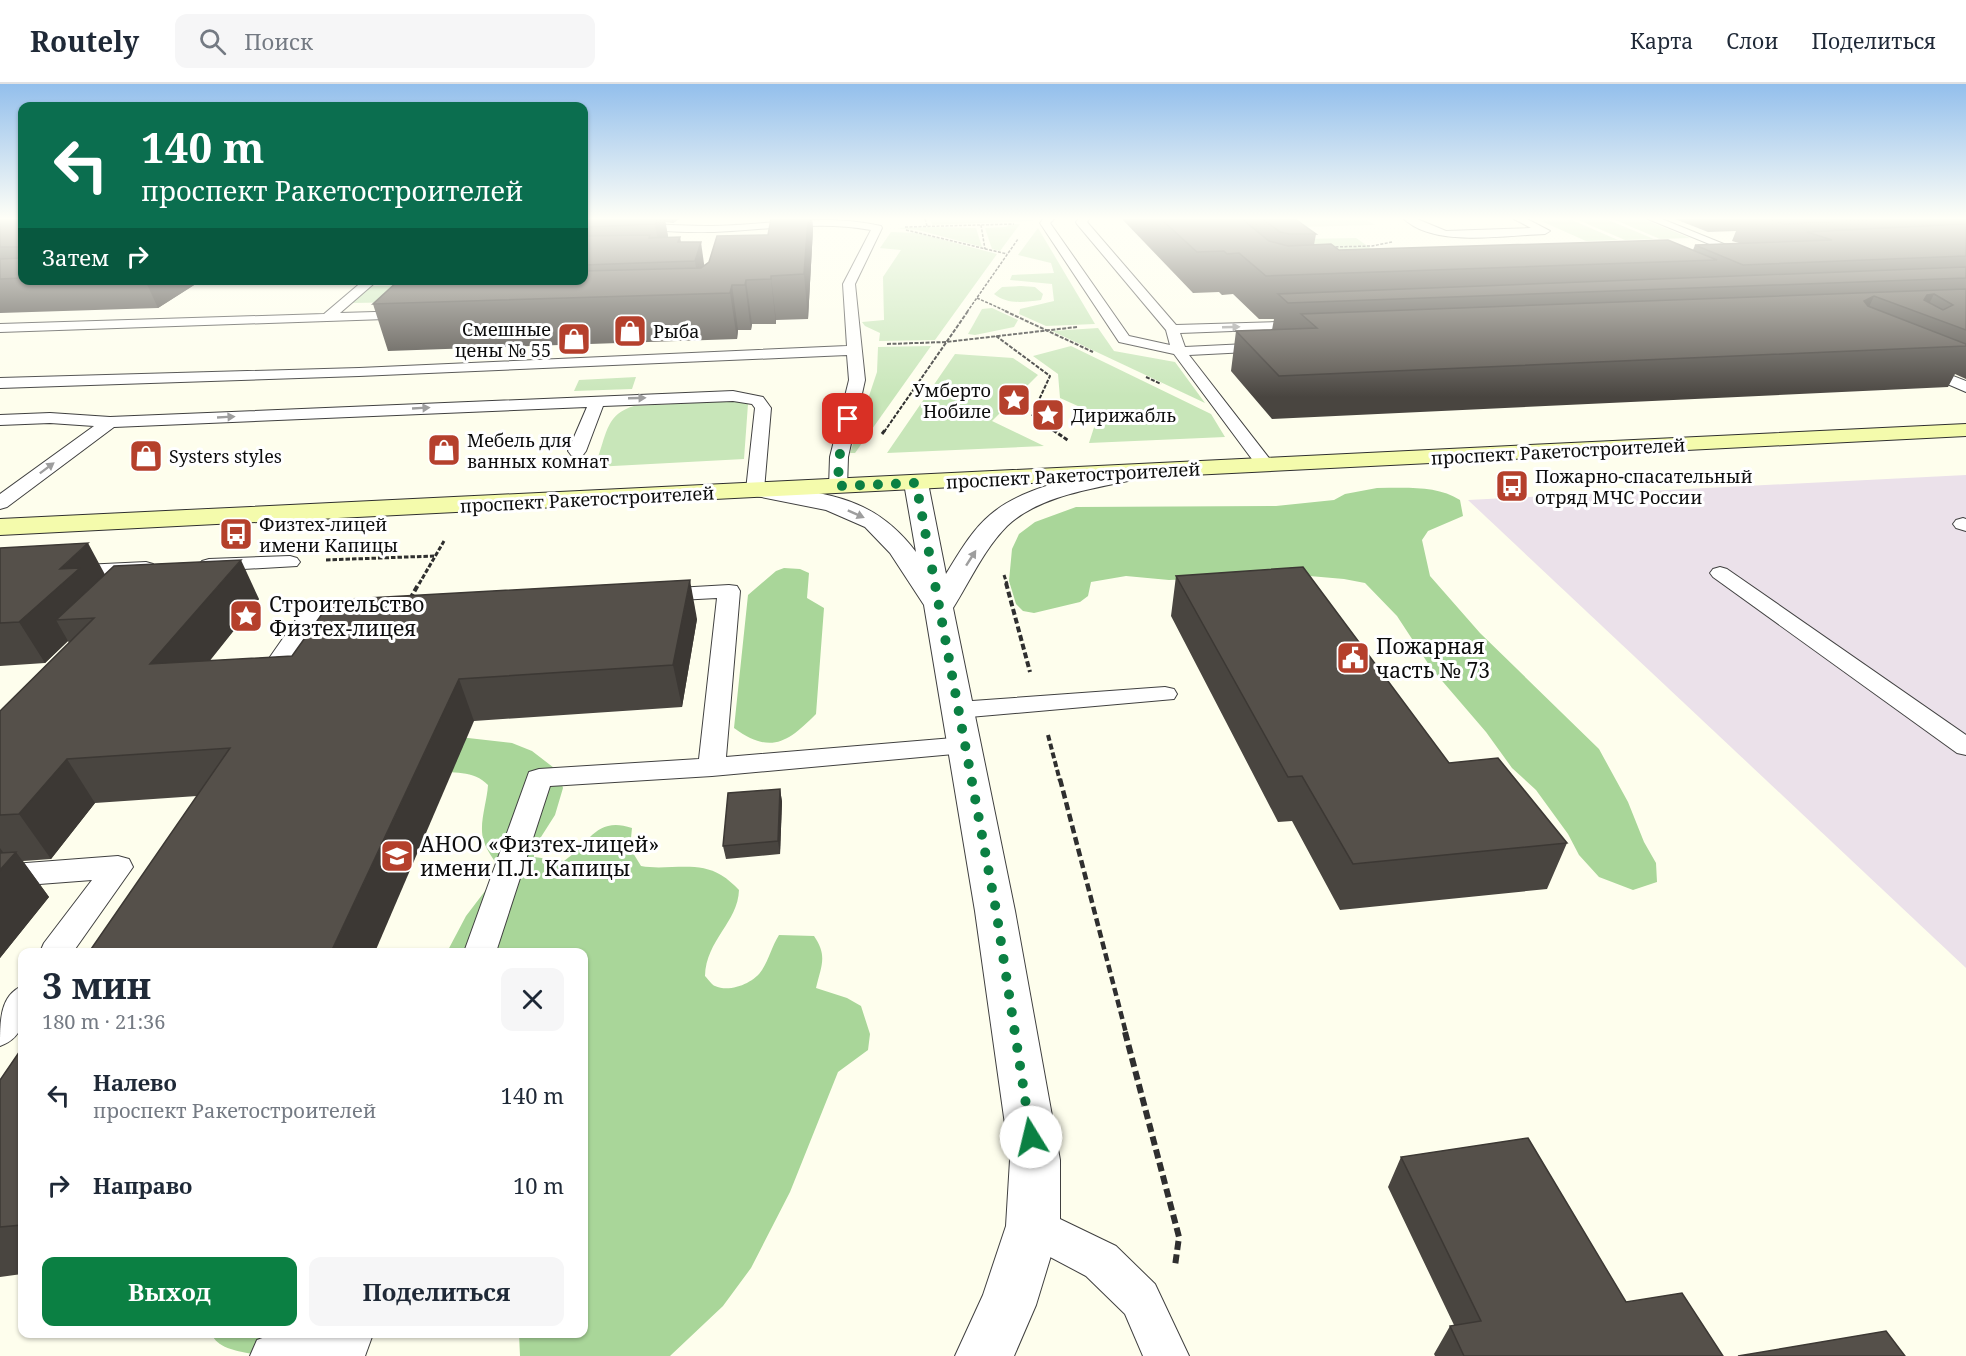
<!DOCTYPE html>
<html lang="ru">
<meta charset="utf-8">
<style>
:root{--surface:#fff;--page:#f6f6f7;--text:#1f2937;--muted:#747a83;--line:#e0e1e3;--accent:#0b8043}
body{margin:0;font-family:"Noto Serif",serif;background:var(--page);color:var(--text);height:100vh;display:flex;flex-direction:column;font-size:22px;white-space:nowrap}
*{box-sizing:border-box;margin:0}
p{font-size:20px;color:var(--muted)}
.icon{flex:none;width:33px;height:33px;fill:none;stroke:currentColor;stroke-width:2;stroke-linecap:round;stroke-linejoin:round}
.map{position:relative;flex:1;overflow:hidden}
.drawer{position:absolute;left:18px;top:864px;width:570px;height:390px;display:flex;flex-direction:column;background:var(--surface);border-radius:12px;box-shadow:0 2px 4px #0004}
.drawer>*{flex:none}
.guide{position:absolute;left:18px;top:18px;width:570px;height:183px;border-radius:12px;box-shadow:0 2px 4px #0004;background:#0b6e4f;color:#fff;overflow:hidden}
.pin{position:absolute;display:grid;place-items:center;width:51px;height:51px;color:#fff;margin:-26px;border-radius:12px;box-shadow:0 3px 9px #0006}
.me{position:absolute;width:66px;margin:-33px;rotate:351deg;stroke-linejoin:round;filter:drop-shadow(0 0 4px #0008)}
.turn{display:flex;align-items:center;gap:21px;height:126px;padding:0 24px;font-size:27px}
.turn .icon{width:78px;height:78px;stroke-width:2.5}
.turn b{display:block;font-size:42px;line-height:51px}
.then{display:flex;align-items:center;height:57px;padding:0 24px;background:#0003;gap:12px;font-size:22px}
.round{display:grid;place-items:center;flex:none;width:63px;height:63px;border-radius:12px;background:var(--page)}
.overview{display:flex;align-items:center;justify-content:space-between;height:102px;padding:0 24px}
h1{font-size:36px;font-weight:700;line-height:45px}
.primary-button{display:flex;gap:12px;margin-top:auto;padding:12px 24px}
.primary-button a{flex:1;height:69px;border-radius:12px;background:var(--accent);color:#fff;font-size:24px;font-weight:700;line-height:69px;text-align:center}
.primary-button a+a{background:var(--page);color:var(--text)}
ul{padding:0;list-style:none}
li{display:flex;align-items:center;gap:18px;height:90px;padding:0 24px}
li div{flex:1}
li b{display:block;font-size:22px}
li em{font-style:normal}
header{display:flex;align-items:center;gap:36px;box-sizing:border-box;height:84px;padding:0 30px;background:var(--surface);border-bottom:2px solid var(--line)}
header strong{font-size:28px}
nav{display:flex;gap:33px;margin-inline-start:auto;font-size:21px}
.search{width:420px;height:54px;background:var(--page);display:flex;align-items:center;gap:15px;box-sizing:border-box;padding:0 21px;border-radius:12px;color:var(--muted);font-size:22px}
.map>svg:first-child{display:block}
</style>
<header>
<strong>Routely</strong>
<div class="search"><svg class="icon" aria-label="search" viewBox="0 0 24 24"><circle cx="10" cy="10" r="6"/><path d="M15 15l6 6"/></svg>Поиск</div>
<nav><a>Карта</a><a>Слои</a><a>Поделиться</a></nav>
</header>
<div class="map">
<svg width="1966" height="1272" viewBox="0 0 1966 1272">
<rect width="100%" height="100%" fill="#fefeed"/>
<!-- industrial -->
<path fill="#ebe1ea" d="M1966 391V884L1468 416Z"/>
<!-- green -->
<g fill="#c8e6b9">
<path d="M930 135H1035L1033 137 932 141Z"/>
<path d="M1606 135 1654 155 1625 156 1578 136Z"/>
<path d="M1613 135H1643L1690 154 1660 155Z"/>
<path d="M1572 136 1618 156 1586 157 1541 137Z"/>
<path d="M1010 140H1020L1000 167 992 165 985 144 1006 143Z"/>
<path d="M933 143 976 144 982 163 918 146 896 144Z"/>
<path d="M1038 144 1095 240 1046 242 1019 230 1020 225 1054 217 1052 200 1010 196 1012 191 1054 189 1051 179 1018 171Z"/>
<path d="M891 148 917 149 997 170 935 256 879 257 880 249 865 242 862 238 884 236 883 193 901 166 880 164Z"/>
<path d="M1356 154 1382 172 1325 174 1302 155Z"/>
<path d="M431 201 413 218 351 219 371 202Z"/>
<path d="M1021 202 1035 203 1043 210 1041 216C1024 218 1008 221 994 210L1002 203Z"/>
<path d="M992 224 1018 236 1014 243 975 251 968 250 982 225Z"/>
<path d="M1098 244 1114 267 1175 278 1205 319 1052 247Z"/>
<path d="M931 262 855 369H850L877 288 878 263Z"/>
<path d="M1071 262 1211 330 1225 353 1089 359 1098 331 1060 314 1058 290 1033 272Z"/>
<path d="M955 270 1013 274 1038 291 992 337 1044 362 887 369Z"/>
<path d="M636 293 632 305 574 307 579 296Z"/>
<path d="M734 317 748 320 744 375 576 384 580 374 598 373C607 348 607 330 634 322Z"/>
</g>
<!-- forest -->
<g fill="#a9d699">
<path d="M1377 404C1404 404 1437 401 1460 416L1463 432 1428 447 1422 456 1430 492 1480 549 1599 665 1628 718 1644 758 1656 779 1657 798 1633 806 1599 793 1579 771 1568 750 1536 706 1512 684 1486 648 1431 584 1397 532 1365 499 1344 495 1298 491 1169 496 1126 492 1091 498 1088 512 1080 518 1034 529 1023 527 1016 520 1009 497 1012 465 1019 450 1035 438 1076 423 1276 422 1334 416 1345 410Z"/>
<path d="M784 484 800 485 809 489 807 514 824 524 816 630C788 658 771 671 734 644L748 511 776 487Z"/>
<path d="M424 649 512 659 532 667 558 687 563 704 555 731 534 764V773L564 777C590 759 596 732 632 744L630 764 641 782C667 787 697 776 721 791 728 795 734 801 739 806 738 838 706 856 705 892 708 895 712 901 715 902 730 909 754 899 762 886 769 875 772 862 779 851L814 852C828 872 821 882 816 904L847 914 861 922 870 950 868 966 838 988 790 1108 751 1184 723 1222 670 1272H520L519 1250H584V868H447L466 832 495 794 498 783C494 775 487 767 484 758 478 741 487 719 488 701 474 686 452 689 433 688Z"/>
<path d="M212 1250H352C338 1257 312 1270 296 1272 276 1272 218 1272 212 1250Z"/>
</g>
<!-- pitch -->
<path fill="#dbeeca" d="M1246 135H1365L1375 141 1258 144Z"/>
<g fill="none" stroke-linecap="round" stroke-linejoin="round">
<!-- service casing -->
<g stroke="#404040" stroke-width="2">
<g id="service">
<path d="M1043 135H1054L1050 139 1129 252 1170 261 1166 246 1077 140 1076 138 1078 135H1089L1087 138 1176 241 1312 237 1314 240 1312 243 1307 244 1180 249 1185 263 1267 259 1274 263 1267 267 1189 271 1272 378 1275 382 1272 386H1260L1174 270 1119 258 1040 139Z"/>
<path d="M1404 135H1417L1446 147 1531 144 1514 135H1527L1550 147 1545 150C1505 151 1435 164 1404 135Z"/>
<path d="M1648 135H1662L1756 173 1750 176 1746 175Z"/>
<path d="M584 136C627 138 669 142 712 142 768 141 825 129 881 142L882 144 855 200 865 296 848 373 847 403 844 407H832L829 403 830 373 849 296 847 271 359 292 0 304V294L359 284 847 262 843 200 871 146C819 136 766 146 714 148 670 149 627 144 584 142Z"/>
<path d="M364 196H378L340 229 410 227 417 231 415 234 0 248V240L324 230Z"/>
<path d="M1920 279 1966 297V308L1915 286 1913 283 1915 280Z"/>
<path d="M733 307 763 313 771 324 764 406 762 410H748L746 406 755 324 752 320 733 317 603 322 586 367 583 371H571L568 367 587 323 114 343 7 423 0 425V410L94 342 50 339 0 341V331L50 329 110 333Z"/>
<path d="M1963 434 1966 435V447L1956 444 1953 440 1956 436Z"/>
<path d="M290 472 297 474 300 478 297 482 209 487 202 485 199 481 202 477 209 475Z"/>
<path d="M146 478 153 480 156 484 153 488 0 497V485Z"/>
<path d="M1720 483 1727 485 1966 651V671L1957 669 1713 493 1710 489 1713 485Z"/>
<path d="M729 501 737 502 740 507 726 673 965 653 974 655 978 661 974 667 965 669 712 692 550 702 496 868H464L529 688 539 685 699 675 717 514 659 517 651 516 648 511 651 506 659 505Z"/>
<path d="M356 522 364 524 367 529 364 534 317 538 283 588 275 590 267 588 263 583 302 527Z"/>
<path d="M1165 603 1174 605 1177 610 1174 615 958 634 949 631 945 626 949 621 958 618Z"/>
<path d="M118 772 129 775 133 783 73 868H40L44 859 92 796 0 803V781Z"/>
<path d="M22 902C25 927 28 952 0 962 0 936 0 912 22 902Z"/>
<path d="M1033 1122 1116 1162 1155 1200 1189 1272H1143L1125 1230 1086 1192 1018 1156 1012 1142 1018 1128Z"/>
<path d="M273 1250H373L365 1272H250L257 1256Z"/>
</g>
</g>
<!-- tertiary casing -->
<g stroke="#404040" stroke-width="2">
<path id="tertiary" d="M1138 381 1146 383 1150 388 1146 393C1101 404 1042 409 1007 442 984 465 970 497 953 524L1015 827 1060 1076V1142L1036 1221 1014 1272H955L983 1211 1006 1142 1010 1076 975 827 924 521 890 469 865 443 826 426 751 411 747 406 751 401 759 399C826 411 872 410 916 468L904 399 908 394 916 392 924 394 928 399 946 490C959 469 972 446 990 431 1027 399 1092 391 1138 381Z"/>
</g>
<!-- secondary casing -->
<g stroke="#2f2f2f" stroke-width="2">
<path id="secondary" d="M1966 340V352L0 451V435Z"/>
</g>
<!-- path-far5 -->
<g stroke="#2f2f2f" stroke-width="1.5" stroke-dasharray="3 1.5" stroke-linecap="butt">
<path d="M925 135 927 142"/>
<path d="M981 141 985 165"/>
<path d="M905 143 1014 140"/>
<path d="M906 146 1007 170"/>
<path d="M1331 163 1372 162 1392 158"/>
<path d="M977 214 1008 228"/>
<path d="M967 228 1018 155"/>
</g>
<!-- path-far4 -->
<g stroke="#2f2f2f" stroke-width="2" stroke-dasharray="4 1.5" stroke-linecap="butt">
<path d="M1005 227 1093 268"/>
<path d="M996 252 1050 292 1032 331 1056 348"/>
<path d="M887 260 946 258 1077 243"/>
<path d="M1146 293 1161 300"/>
<path d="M884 348 968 227"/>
</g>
<!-- path-far3 -->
<g stroke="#2f2f2f" stroke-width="3" stroke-dasharray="4.5 2" stroke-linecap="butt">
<path d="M1053 346 1069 357"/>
<path d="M882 350 885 346"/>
<path d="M326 476 434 472"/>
<path d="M1004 491 1007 500"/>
<path d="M419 500 444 457"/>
</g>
<!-- path-far2 -->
<g stroke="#2f2f2f" stroke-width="4" stroke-dasharray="6 3" stroke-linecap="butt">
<path d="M1006 499 1030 588"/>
<path d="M410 515 419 499"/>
<path d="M1048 651 1060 697"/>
</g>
<!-- path-far1 -->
<path stroke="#2f2f2f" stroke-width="4.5" stroke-dasharray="8 4" stroke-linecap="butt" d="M1060 695 1126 949"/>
<!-- path -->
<path stroke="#2f2f2f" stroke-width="6" stroke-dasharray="9 4.5" stroke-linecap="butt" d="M1125 948 1179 1153 1175 1182"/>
<!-- service -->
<use href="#service" fill="#fff" fill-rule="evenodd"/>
<!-- tertiary -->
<use href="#tertiary" fill="#fff" fill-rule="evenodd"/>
<!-- secondary -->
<use href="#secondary" fill="#f4fbac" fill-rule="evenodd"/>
</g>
<!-- wall -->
<g fill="#494540">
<path d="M0 135H22V196H202L158 224 0 229Z"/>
<path d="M584 135H679L673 139 665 138 668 153H680L681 158 704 181 768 151 771 135H812L813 145 808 235 776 236V240H752L751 246H738L737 255 388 267 373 220 584 196Z"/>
<path d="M1122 135H1295L1316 150 1314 161 1339 166H1693L1695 161 1739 159 1732 157 1736 147 1708 148 1675 135H1966V295L1955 290 1948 303 1272 335 1231 287 1236 247 1272 246 1274 235H1259L1233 210 1222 211 1219 208 1193 209Z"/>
<path d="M0 464 105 491 259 515 209 577 292 572 697 535 682 623 474 637 197 712 95 719 51 775 23 777 49 813 0 874V627L69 559 68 557 45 579 0 582Z"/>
<path d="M1176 492 1567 759 1547 805 1340 826 1292 737 1278 738 1171 532Z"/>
<path d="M780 705 782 718 780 770 726 775 723 762Z"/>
<path d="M22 964V1190L0 1193V996Z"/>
<path d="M1401 1073 1626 1218 1723 1272H1435L1434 1270 1450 1242 1454 1241 1388 1103Z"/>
</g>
<!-- shaded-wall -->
<g fill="#3c3834">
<path d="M658 135H665L669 158 661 175 655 140Z"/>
<path d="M672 135H679L673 139Z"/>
<path d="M808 135H812L813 145 808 235 804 190Z"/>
<path d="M701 158 706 194 700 210 695 177Z"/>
<path d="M771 192 776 236V240L771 195Z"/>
<path d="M145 196H202L158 224Z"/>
<path d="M746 196 752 240 751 246 745 201Z"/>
<path d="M732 201 738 246 737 255 730 209Z"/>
<path d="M1934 210 1924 230V216L1927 211Z"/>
<path d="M1874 212 1857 249 1864 217Z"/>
<path d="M88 459 109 498 56 536 68 557 45 579 19 538 60 485Z"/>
<path d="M241 476 259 515 173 623 150 580Z"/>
<path d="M690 496 697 535 682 623 673 581Z"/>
<path d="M459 595 474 637 375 868H331Z"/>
<path d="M67 675 95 719 51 775 19 730Z"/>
<path d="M780 705 782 718 780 770 778 757Z"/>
<path d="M0 764 9 776 16 768 49 813 0 874Z"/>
</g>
<!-- building -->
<g fill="#55504a" stroke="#3c3834" stroke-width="1.5" fill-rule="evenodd">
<rect x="0" y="135" width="22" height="28"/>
<path d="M584 135H658L655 140 584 143Z"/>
<path d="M771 135H808L804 190 771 192V195L746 196 745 201H732L730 209 373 220 399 196H584V187L701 184 709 178 717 152 768 151Z"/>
<path d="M1161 135H1242L1269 157 1288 162 1331 160 1339 166 1668 156 1717 176 1266 192 1239 169 1227 170 1224 167 1197 168Z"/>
<path d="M1263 135H1295L1316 150H1289L1280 148Z"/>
<path d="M1770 135H1884L1785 140Z"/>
<path d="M1966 140V172L1743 181 1695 161 1832 156 1807 148Z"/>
<path d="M650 151 649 154 680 153 678 158H701L695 177 584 181V152Z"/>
<path d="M22 174V194L0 195V175Z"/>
<path d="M1966 183V194L1288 219 1278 210Z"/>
<path d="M1966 205V246L1874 212 1864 217 1868 222 1966 260V262L1279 292 1236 247 1317 244 1301 230ZM1934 210 1953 221 1943 226 1924 216 1927 211Z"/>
<path d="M88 459 60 485 80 484 19 538 0 539V464Z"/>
<path d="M241 476 150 580 292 572 332 516 690 496 673 581 459 595 331 868H89L230 664 67 675 19 730 0 731V627L94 534 56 536 114 482Z"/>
<path d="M1303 483 1449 679 1498 674 1567 759 1353 780 1302 692 1288 693 1176 492Z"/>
<path d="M780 705 778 757 723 762 728 709Z"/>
<path d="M16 768 0 786V769Z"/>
<path d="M22 964V1141L0 1143V996Z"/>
<path d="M1528 1054 1626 1218 1682 1209 1723 1272H1464L1450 1242 1481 1237 1401 1073Z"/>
<path d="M1886 1247 1905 1272H1738Z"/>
</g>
<!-- one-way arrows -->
<defs><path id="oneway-solid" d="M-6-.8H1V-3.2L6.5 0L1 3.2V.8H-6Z" transform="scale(1.5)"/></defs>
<g fill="#9e9e9e">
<use href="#oneway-solid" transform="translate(1231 243) rotate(-2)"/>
<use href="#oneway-solid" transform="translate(637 314) rotate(-2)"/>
<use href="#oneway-solid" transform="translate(421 324) rotate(-3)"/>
<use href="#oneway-solid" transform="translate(226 333) rotate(-3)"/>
<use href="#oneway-solid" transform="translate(47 384) rotate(-37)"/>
<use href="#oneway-solid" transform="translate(856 430) rotate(24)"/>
<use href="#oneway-solid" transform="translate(971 474) rotate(-57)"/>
</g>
<!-- sky -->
<linearGradient id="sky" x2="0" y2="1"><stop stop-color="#93bfec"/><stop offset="0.43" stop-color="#fffff7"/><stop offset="1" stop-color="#fffff7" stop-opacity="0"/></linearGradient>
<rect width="1966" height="313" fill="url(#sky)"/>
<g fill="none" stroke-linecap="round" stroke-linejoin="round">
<!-- route -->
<path stroke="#0b8043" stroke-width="10" stroke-dasharray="0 18" d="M848 335 839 374 838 402 916 399 996 826 1031 1053"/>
</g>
<!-- icons -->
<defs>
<g id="shop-square" transform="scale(1.725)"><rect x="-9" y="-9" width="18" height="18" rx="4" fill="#b5402c" stroke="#fff"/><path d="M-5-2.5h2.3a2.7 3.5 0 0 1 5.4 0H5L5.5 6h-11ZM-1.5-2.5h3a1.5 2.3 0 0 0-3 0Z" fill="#fff"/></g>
<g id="sight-square" transform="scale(1.725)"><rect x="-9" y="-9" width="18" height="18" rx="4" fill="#b5402c" stroke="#fff"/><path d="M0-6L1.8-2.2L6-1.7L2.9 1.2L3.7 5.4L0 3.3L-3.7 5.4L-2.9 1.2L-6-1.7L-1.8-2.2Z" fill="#fff"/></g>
<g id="bus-square" transform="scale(1.725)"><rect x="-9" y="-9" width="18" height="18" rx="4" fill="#b5402c" stroke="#fff"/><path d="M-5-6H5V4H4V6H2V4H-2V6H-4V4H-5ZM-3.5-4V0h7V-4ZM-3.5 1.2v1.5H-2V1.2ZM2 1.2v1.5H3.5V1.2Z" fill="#fff"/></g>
<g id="civic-square" transform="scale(1.725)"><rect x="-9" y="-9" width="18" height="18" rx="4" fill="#b5402c" stroke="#fff"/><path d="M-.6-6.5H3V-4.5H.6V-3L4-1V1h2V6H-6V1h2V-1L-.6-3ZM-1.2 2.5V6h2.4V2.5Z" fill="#fff"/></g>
<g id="school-square" transform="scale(1.725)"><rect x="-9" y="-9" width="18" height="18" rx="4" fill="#b5402c" stroke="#fff"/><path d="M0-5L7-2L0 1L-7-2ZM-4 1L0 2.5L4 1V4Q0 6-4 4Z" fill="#fff"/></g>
</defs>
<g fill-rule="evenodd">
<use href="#shop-square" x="630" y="247"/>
<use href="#shop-square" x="574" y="255"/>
<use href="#sight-square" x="1014" y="316"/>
<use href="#sight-square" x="1048" y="331"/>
<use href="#shop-square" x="444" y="366"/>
<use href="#shop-square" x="146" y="372"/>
<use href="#bus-square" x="1512" y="402"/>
<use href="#bus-square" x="236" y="450"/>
<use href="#sight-square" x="246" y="532"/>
<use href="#civic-square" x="1353" y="574"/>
<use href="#school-square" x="397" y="772"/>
</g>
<g text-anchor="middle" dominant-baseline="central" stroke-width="6" stroke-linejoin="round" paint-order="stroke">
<!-- far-poi labels -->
<g font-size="18" fill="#0d0d0d" stroke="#fff" text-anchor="start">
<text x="551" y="245" text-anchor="end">Смешные<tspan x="551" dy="21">цены № 55</tspan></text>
<text x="653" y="247">Рыба</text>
<text x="991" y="306" text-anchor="end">Умберто<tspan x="991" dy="21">Нобиле</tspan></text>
<text x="1071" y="331">Дирижабль</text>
<text x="467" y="356">Мебель для<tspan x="467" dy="21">ванных комнат</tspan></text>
<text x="169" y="372">Systers styles</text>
<text x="1535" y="392">Пожарно-спасательный<tspan x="1535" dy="21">отряд МЧС России</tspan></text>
<text x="259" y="440">Физтех-лицей<tspan x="259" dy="21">имени Капицы</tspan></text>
</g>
<!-- far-street labels -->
<g font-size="18" fill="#0d0d0d" stroke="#fff">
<text transform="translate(1558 367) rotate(-3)">проспект Ракетостроителей</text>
<text transform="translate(1073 391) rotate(-3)">проспект Ракетостроителей</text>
<text transform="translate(587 415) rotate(-3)">проспект Ракетостроителей</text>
</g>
<!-- poi labels -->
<g font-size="21" fill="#0d0d0d" stroke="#fff" text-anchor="start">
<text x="269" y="520">Строительство<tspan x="269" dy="24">Физтех-лицея</tspan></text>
<text x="1376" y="562">Пожарная<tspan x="1376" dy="24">часть № 73</tspan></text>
<text x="420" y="760">АНОО «Физтех-лицей»<tspan x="420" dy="24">имени П.Л. Капицы</tspan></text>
</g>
</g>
</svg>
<div class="pin" style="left:848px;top:335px;background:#d93025"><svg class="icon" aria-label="arrive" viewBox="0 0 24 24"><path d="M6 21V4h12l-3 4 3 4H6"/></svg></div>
<svg class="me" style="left:1031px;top:1053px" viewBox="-20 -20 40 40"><circle r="19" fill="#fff"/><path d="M0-13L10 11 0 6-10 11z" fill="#0b8043"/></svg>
<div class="guide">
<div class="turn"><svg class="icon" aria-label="left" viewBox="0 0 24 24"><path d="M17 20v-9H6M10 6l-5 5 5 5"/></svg><div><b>140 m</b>проспект Ракетостроителей</div></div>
<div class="then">Затем<svg class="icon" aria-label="right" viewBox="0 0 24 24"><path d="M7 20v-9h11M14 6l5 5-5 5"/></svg></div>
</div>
<section class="drawer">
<div class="overview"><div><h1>3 мин</h1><p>180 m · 21:36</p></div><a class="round"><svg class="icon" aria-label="close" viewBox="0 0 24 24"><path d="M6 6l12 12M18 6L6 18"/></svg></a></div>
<ul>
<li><svg class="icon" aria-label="left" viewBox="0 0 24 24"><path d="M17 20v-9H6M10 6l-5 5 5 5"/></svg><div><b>Налево</b><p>проспект Ракетостроителей</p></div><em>140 m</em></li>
<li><svg class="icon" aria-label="right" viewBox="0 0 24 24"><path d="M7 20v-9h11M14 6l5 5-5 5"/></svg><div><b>Направо</b></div><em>10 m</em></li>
</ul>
<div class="primary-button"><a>Выход</a><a>Поделиться</a></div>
</section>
</div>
